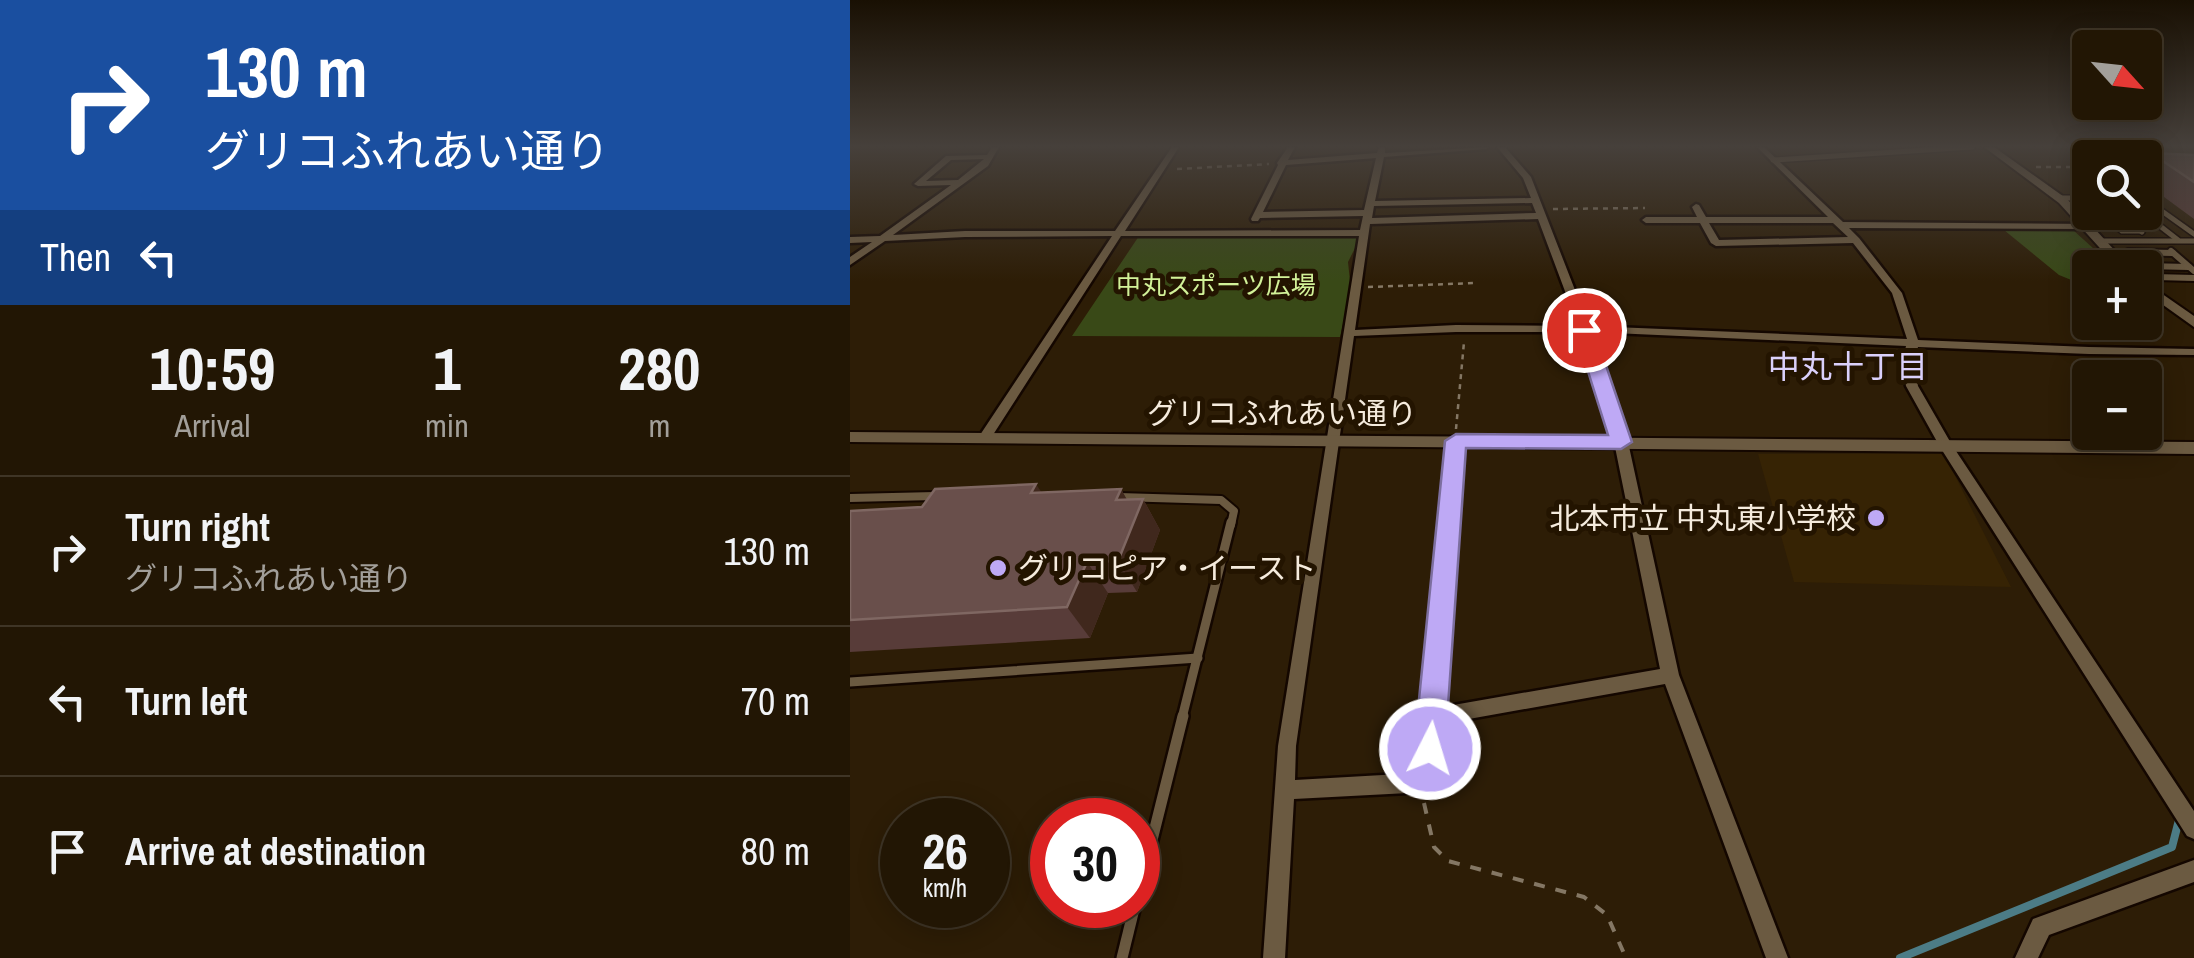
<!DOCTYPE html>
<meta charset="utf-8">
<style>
:root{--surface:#221604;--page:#2a1f0e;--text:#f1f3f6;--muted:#a29f9a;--line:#3f3526}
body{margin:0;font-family:"Archivo Narrow","Noto Sans JP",sans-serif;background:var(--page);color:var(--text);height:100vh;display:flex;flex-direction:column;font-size:38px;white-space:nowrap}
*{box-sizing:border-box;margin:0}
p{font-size:32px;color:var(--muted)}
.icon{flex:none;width:55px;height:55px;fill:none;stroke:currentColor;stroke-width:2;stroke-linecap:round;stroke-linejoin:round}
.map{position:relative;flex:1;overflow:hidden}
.side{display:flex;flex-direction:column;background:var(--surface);width:850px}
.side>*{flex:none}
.top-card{background:#1a4fa0;color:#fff;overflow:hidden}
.needle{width:65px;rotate:117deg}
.fabs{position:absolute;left:1222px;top:30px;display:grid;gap:20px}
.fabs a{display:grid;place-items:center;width:90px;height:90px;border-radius:10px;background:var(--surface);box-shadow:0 5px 25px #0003,0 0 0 2px var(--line);font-size:50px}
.speed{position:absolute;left:30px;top:798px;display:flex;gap:20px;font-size:50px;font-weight:700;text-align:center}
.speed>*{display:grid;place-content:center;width:130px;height:130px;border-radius:50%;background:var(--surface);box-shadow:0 5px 25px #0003,0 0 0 2px var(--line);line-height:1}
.speed small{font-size:25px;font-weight:400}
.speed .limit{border:15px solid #d22;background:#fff;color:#111}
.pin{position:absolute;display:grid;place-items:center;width:85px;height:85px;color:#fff;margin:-42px;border:5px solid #fff;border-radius:50%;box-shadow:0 2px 10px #0007}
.me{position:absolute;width:110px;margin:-55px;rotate:5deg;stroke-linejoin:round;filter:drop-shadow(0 0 8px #0008)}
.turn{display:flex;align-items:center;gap:35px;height:210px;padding:0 40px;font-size:45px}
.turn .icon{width:130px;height:130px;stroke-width:2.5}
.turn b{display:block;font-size:70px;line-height:85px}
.then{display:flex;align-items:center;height:95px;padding:0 40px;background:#0003;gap:20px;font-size:38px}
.eta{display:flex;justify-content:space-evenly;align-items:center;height:170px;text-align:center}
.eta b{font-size:60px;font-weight:700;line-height:70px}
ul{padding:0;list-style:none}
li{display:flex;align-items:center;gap:30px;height:150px;padding:0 40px;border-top:2px solid var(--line)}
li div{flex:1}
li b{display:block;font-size:38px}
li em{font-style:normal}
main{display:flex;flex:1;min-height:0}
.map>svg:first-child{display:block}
</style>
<main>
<section class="side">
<div class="top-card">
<div class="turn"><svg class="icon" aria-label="right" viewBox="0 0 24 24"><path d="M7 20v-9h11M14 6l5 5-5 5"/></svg><div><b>130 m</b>グリコふれあい通り</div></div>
<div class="then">Then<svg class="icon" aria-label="left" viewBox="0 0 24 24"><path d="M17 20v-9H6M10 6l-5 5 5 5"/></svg></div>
</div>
<div class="eta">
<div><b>10:59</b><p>Arrival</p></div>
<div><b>1</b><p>min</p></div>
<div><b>280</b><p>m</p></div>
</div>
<ul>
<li><svg class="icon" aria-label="right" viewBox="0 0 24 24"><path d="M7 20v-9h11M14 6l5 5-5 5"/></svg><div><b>Turn right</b><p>グリコふれあい通り</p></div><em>130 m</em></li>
<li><svg class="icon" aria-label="left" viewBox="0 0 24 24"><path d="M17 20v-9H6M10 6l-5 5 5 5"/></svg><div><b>Turn left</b></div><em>70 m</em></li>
<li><svg class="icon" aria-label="arrive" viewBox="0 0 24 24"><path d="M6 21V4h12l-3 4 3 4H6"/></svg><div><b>Arrive at destination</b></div><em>80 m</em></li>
</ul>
</section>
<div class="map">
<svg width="1344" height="958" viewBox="0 0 1344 958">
<rect width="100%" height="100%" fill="#2d1d06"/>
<!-- built -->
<path fill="#362304" d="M908 454H1094L1161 587 944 582Z"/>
<!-- green -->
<g fill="#394917">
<path d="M1154 230H1223L1264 267 1240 268V286H1236L1209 275Z"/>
<path d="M391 234 511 236 498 262 501 290 490 337 222 336 289 236Z"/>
</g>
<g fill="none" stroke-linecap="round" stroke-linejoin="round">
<!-- stream -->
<path stroke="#4c7c86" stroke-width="8" d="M1050 958 1322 847 1330 816"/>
<!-- service-far4 casing -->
<g stroke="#140700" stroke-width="8">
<g id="service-far4">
<path d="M923 160 1122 147"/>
<path d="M1210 198H1240"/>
<path d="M1295 199 1344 234"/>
<path d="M1250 212 1272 231H1291"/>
<path d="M1268 212 1292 232"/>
<path d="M1292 212 1328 240"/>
<path d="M1251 241H1344"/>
</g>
</g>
<!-- service-far3 casing -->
<g stroke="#140700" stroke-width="10">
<g id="service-far3">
<path d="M1321 251 1344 271"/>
<path d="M1293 266 1278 252 1323 253"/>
<path d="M1294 266 1339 267"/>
<path d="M1295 268 1305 277 1344 278"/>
</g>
</g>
<!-- service-far2 casing -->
<g stroke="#140700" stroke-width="12">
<g id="service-far2">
<path d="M269 497 371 500 384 511 381 525"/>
<path d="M0 498 85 496"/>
</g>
</g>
<!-- service-far1 casing -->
<g stroke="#140700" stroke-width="14">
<g id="service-far1">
<path d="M0 682 348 658"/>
<path d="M332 718 381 522"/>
</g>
</g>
<!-- service casing -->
<g stroke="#140700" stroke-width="16">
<g id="service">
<path d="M288 896 333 716"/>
<path d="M272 958 285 905"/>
</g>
</g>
<!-- minor casing -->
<g stroke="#140700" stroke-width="5">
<g id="minor">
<path d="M142 147H149L138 166 43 235 115 231H265L322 147H329L275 231 510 230 513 216 410 218 408 221H402L401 219 428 165 427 163 438 147H445L438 160 527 153 529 147H535V153L639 147 636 149 534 157 525 201 681 198 673 178 647 147H655L681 177 739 326 1057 339 1042 293 1003 243 866 246 861 243 850 223H796L792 220 796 217H847L842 207 846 204 849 205 856 217H978L907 147H914L993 222 1240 224V228L1237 229 999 228 1009 238 1052 293 1068 340 1239 347 1344 349V355L1239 354 1068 347 1064 363 1068 386 1102 445 1344 811V839L1337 836 1090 447 1056 386 1052 363 1056 346 741 332 778 442 829 675 938 958H916L815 684 591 724 587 782 584 789 577 792 444 799 435 958H413L428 746 509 236H271L139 441 134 442 128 438 262 236 115 237 35 241 0 265V257L22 242 0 243V237L30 236 101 185 68 186 64 184 96 156 137 155ZM526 158 514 210 413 212 436 165ZM134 159 108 180 76 181 101 160ZM682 203 686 213 522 218 524 206ZM688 219 728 326 606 325 505 330 520 224ZM859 223H983L998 237 869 240ZM606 332H730L764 442 810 669 592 707 613 441 611 438H601L568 773 445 780 446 746 504 336Z"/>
<path d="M1269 147H1280L1344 164V168Z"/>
<path d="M1344 860V882L1199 935 1188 958H1165L1183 919Z"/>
</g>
</g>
<!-- tertiary casing -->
<g stroke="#140700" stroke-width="4">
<g id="tertiary">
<path d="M1134 147H1144L1217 199 1281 268H1268L1209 203Z"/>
<path d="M1295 282 1344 316V327L1295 292Z"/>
<path d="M0 432 1344 442V454L0 442Z"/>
</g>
</g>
<!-- path-far1 -->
<g stroke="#847764" stroke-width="2.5" stroke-dasharray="5 5" stroke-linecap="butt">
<path d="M1186 167H1240"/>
<path d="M327 169 419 164"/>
<path d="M703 209 795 208"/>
<path d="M518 287 625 283"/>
<path d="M606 429 614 342"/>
</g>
<!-- path -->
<path stroke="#847764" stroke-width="4" stroke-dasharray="11 11" stroke-linecap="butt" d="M574 803 584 847 598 861 734 897 757 915 776 958"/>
<!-- service-far4 -->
<use href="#service-far4" stroke="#6b5a41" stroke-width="5"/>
<!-- service-far3 -->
<use href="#service-far3" stroke="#6b5a41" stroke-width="6"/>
<!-- service-far2 -->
<use href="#service-far2" stroke="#6b5a41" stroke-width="8"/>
<!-- service-far1 -->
<use href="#service-far1" stroke="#6b5a41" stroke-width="9"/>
<!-- service -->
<use href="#service" stroke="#6b5a41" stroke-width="11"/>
<!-- minor -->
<use href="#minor" fill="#6b5a41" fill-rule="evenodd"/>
<!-- tertiary -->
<use href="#tertiary" fill="#6b5a41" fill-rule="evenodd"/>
</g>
<!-- wall -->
<g fill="#583c39">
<path d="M1301 153 1344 155V219L1295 183V163Z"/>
<path d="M271 489 277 500 293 499 310 530 287 592 258 593 240 638 0 652V511L72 507 192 493Z"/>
</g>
<!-- shaded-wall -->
<g fill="#40281d">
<path d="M186 484 207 516 181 493Z"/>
<path d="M271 489 286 516 293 499 310 530 287 592 268 561 266 500Z"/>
<path d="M237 562 258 593 240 638 217 607Z"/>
</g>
<!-- building -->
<g fill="#694f4b" stroke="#7f6762" stroke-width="2.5">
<path d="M1301 153 1344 155V182Z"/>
<path d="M186 484 181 493 271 489 266 500 293 499 268 561 237 562 217 607 0 620V511L72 507 85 489Z"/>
</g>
<!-- sky -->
<linearGradient id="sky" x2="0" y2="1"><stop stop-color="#191003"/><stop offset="0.52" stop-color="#46403b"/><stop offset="1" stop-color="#46403b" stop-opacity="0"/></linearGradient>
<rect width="1344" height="281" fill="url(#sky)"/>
<!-- route -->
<path fill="#bea9f5" stroke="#7c6e9f" stroke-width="2.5" d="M728 326 744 330 782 442 771 449 616 448 595 749 591 760 580 764 569 760 564 749 595 441 606 434 758 435 725 330Z"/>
<!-- markers -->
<g fill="#bea9f5" stroke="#231400" stroke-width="4">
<circle cx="1026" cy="518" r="10"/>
<circle cx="148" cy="568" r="10"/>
</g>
<g text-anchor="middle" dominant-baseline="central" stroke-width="10" stroke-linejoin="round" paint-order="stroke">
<!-- far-park labels -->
<g font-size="25" fill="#d2f298" stroke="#231400">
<text x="366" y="285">中丸スポーツ広場</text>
</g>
<!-- street labels -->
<g font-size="30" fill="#f5ebdd" stroke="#231400">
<text x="432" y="413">グリコふれあい通り</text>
</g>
<!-- poi labels -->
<g font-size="30" fill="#f5ebdd" stroke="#231400" text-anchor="end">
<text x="1006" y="518">北本市立 中丸東小学校</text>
<text x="168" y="568" text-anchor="start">グリコピア・イースト</text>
</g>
<!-- neighbourhood labels -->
<g font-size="32" fill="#dad0fb" stroke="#231400">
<text x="998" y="366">中丸十丁目</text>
</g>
</g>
</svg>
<div class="fabs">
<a><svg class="needle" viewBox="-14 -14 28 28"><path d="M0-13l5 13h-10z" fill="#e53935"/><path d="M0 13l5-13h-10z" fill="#a29f9a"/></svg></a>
<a><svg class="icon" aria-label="search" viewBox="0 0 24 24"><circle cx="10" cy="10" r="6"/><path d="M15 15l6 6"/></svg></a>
<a>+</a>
<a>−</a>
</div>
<div class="speed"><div>26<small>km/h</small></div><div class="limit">30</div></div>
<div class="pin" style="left:734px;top:330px;background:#d93025"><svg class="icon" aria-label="arrive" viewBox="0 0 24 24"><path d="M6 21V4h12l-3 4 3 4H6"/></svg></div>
<svg class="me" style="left:580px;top:749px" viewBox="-20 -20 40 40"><circle r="17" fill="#bea9f5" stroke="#fff" stroke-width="3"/><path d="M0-11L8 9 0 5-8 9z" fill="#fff"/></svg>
</div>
</main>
